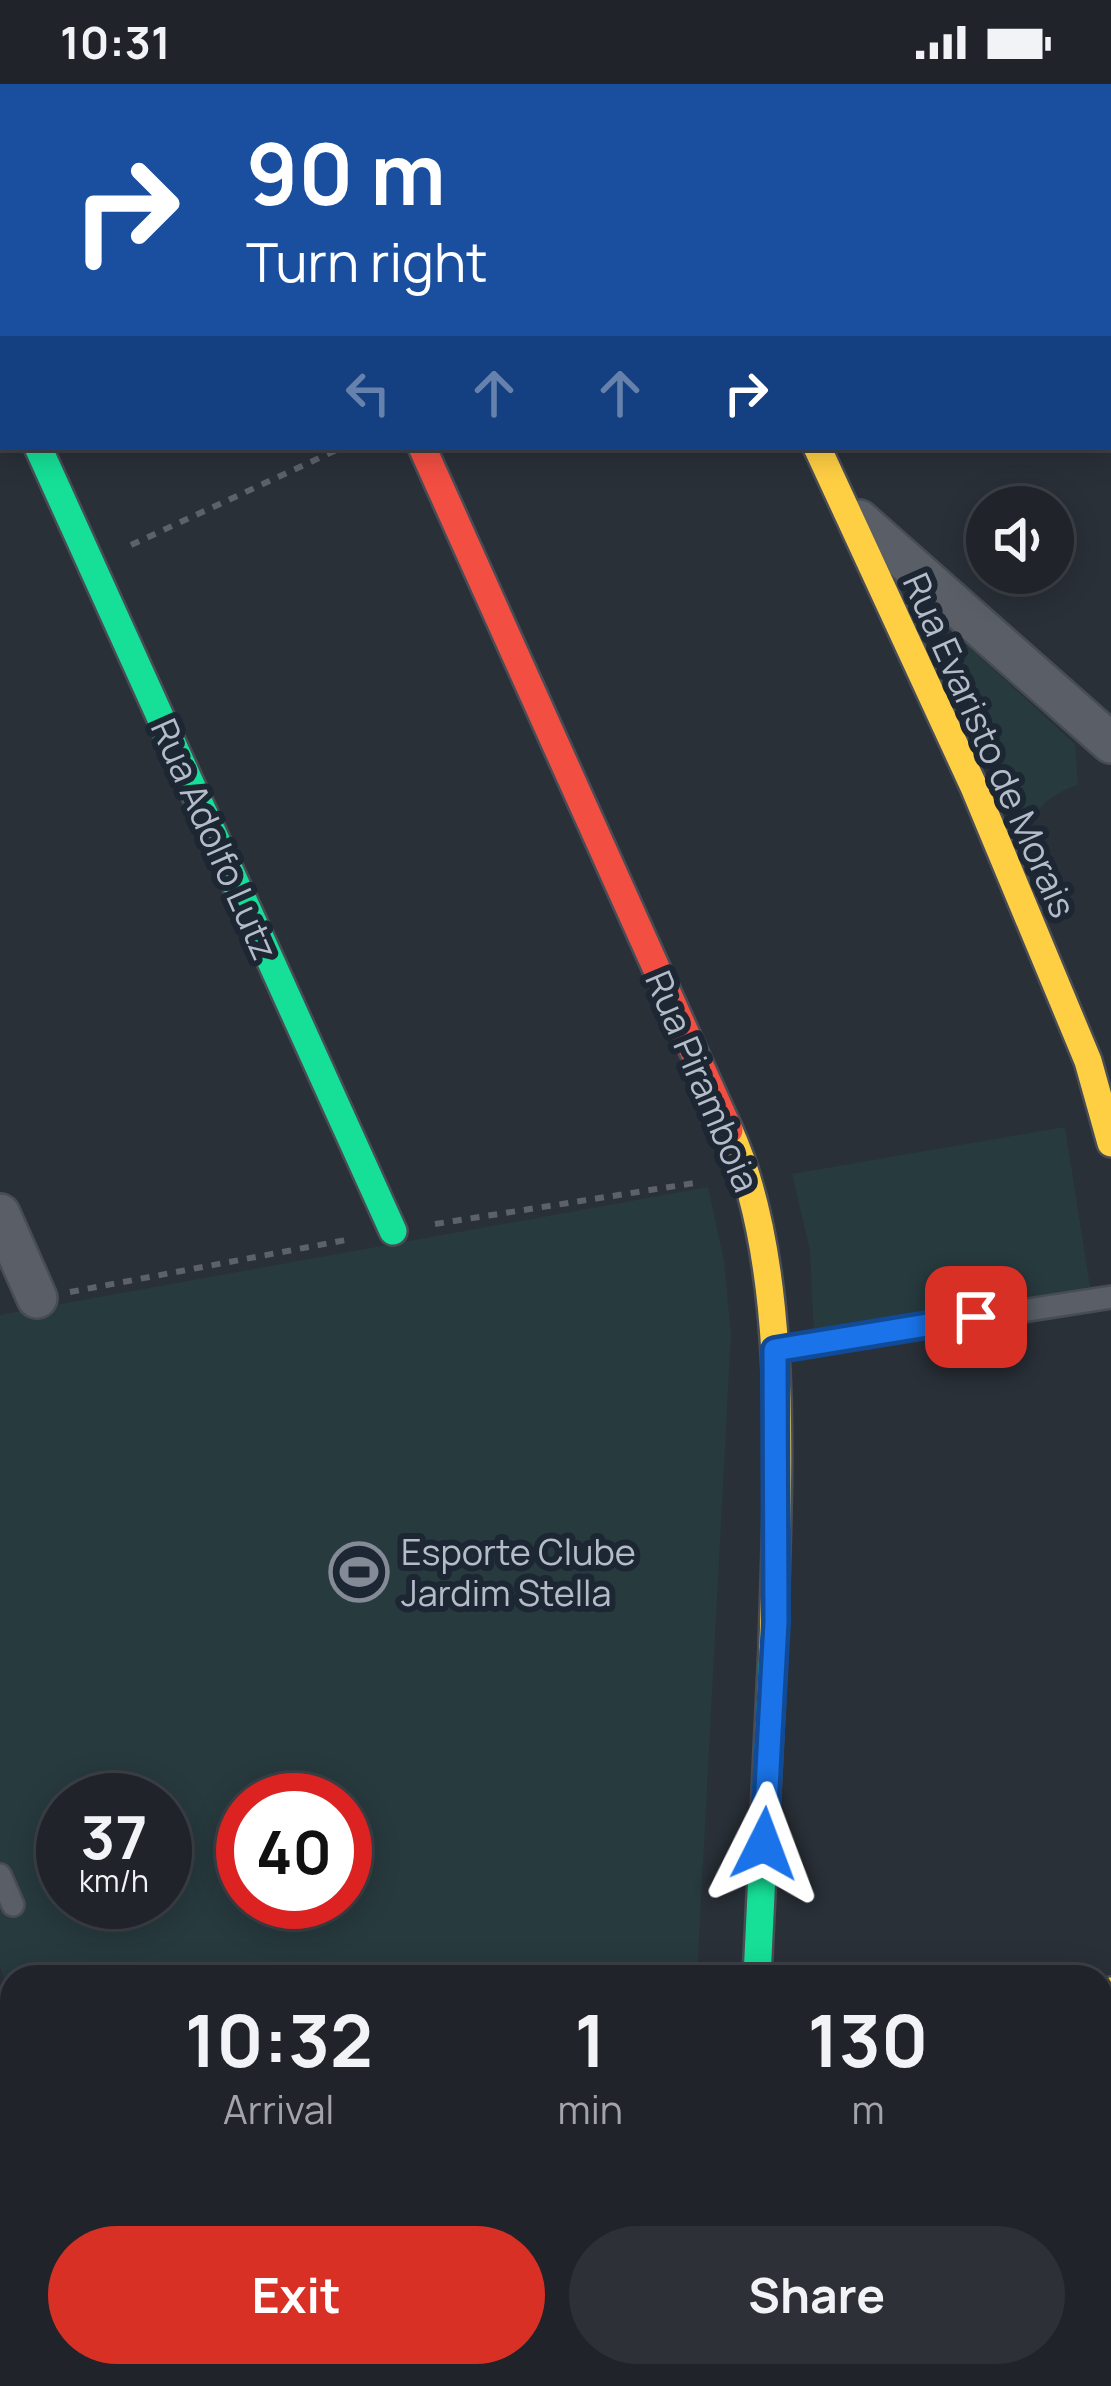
<!DOCTYPE html>
<style>
:root{--surface:#20242a;--page:#2d3036;--text:#f1f3f6;--muted:#a2a4a8;--line:#3d4147;--accent:#d93025}
body{margin:0;font-family:Manrope,sans-serif;background:var(--page);color:var(--text);height:100vh;display:flex;flex-direction:column;font-size:45px;white-space:nowrap}
*{box-sizing:border-box;margin:0}
p{font-size:39px;color:var(--muted)}
.icon{flex:none;width:66px;height:66px;fill:none;stroke:currentColor;stroke-width:2;stroke-linecap:round;stroke-linejoin:round}
.map{position:relative;flex:1;overflow:hidden}
.drawer{position:absolute;left:0px;top:1881px;width:1113px;height:423px;display:flex;flex-direction:column;background:var(--surface);border-radius:36px 36px 0 0;box-shadow:0 6px 30px #0003,0 0 0 3px var(--line)}
.drawer>*{flex:none}
.banner{position:absolute;left:0px;top:0px;width:1113px;height:366px;box-shadow:0 6px 30px #0003,0 0 0 3px var(--line);background:#1a4fa0;color:#fff;overflow:hidden}
.controls{position:absolute;left:966px;top:402px;display:grid;gap:24px}
.controls a{display:grid;place-items:center;width:108px;height:108px;border-radius:50%;background:var(--surface);box-shadow:0 6px 30px #0003,0 0 0 3px var(--line);font-size:60px}
.speed{position:absolute;left:36px;top:1689px;display:flex;gap:24px;font-size:60px;font-weight:700;text-align:center}
.speed>*{display:grid;place-content:center;width:156px;height:156px;border-radius:50%;background:var(--surface);box-shadow:0 6px 30px #0003,0 0 0 3px var(--line);line-height:1}
.speed small{font-size:30px;font-weight:400}
.speed .limit{border:18px solid #d22;background:#fff;color:#111}
.pin{position:absolute;display:grid;place-items:center;width:102px;height:102px;color:#fff;margin:-51px;border-radius:24px;box-shadow:0 6px 18px #0006}
.me{position:absolute;width:132px;margin:-66px;rotate:3deg;stroke-linejoin:round;filter:drop-shadow(0 0 9px #0008)}
.turn{display:flex;align-items:center;gap:42px;height:252px;padding:0 48px;font-size:54px}
.turn .icon{width:156px;height:156px;stroke-width:2.5}
.turn b{display:block;font-size:84px;line-height:102px}
.lanes{display:flex;align-items:center;height:114px;padding:0 48px;background:#0003;justify-content:center;gap:60px;direction:ltr}
.lanes .off{opacity:.35}
.eta{display:flex;justify-content:space-evenly;align-items:center;height:204px;text-align:center}
.eta b{font-size:72px;font-weight:700;line-height:84px}
.button{display:flex;gap:24px;margin-top:auto;padding:24px 48px}
.button a{flex:1;height:138px;border-radius:72px;background:var(--accent);color:#fff;font-size:48px;font-weight:700;line-height:138px;text-align:center}
.button a+a{background:var(--page);color:var(--text)}
.status{display:flex;justify-content:space-between;align-items:center;height:84px;padding:0 60px;background:var(--surface);direction:ltr}
.status svg{height:33px;fill:currentColor}
.map>svg:first-child{display:block}
</style>
<div class="status"><b>10:31</b><svg viewBox="0 0 49 12"><path d="M0 12V9h3v3zM5 12V6h3v6zM10 12V3h3v9zM15 12V0h3v12zM26 1h20v11H26zM47 4h2v5h-2z"/></svg></div>
<div class="map">
<svg width="1111" height="2302" viewBox="0 0 1111 2302">
<rect width="100%" height="100%" fill="#2a3038"/>
<!-- green -->
<g fill="#273a3e" fill-rule="evenodd">
<path d="M948 551H956L1075 660 1078 701C1045 711 1031 731 1022 763L936 561Z"/>
<path d="M1065 1043 1090 1203 814 1249 810 1166 792 1090Z"/>
<path d="M708 1103 724 1177 731 1251 697 1893H12L9 1912 0 1882V1231ZM63 1716H165V1818H63ZM243 1716H345V1818H243Z"/>
<path d="M74 2292H244L229 2302H76Z"/>
</g>
<g fill="none" stroke-linecap="round" stroke-linejoin="round">
<!-- lane casing -->
<g stroke="#484c55" stroke-width="26">
<g id="lane">
<path d="M775 1266 1111 1213"/>
<path d="M0 1791 13 1821"/>
<path d="M266 2302 278 2292"/>
</g>
</g>
<!-- street casing -->
<g stroke="#484c55" stroke-width="44">
<g id="street">
<path d="M260 0 261 3"/>
<path d="M902 0 906 3"/>
<path d="M1110 192 1111 193"/>
<path d="M0 277 3 284"/>
<path d="M859 436 1111 659"/>
<path d="M0 1130 37 1214"/>
<path d="M0 2051 12 2114"/>
<path d="M46 2292 47 2302"/>
<path d="M689 2302 693 2292"/>
</g>
</g>
<!-- fast casing -->
<g stroke="#484c55" stroke-width="32">
<g id="fast">
<path d="M654 0 656 3"/>
<path d="M38 363 393 1147"/>
<path d="M757 1893 773 1563"/>
<path d="M1071 2302 1074 2292"/>
</g>
</g>
<!-- slow casing -->
<g stroke="#484c55" stroke-width="32">
<g id="slow">
<path d="M817 363 974 703 1088 977 1111 1059"/>
<path d="M729 1046C793 1187 777 1408 773 1563"/>
<path d="M1101 2103 1111 1907"/>
</g>
</g>
<!-- jam casing -->
<g stroke="#484c55" stroke-width="32">
<path id="jam" d="M422 363 729 1046"/>
</g>
<!-- path -->
<g stroke="#5c6268" stroke-width="6" stroke-dasharray="9 9" stroke-linecap="butt">
<path d="M131 461 343 363"/>
<path d="M435 1140 701 1098"/>
<path d="M70 1208 346 1156"/>
</g>
<!-- lane -->
<use href="#lane" stroke="#5a5e66" stroke-width="21"/>
<!-- street -->
<use href="#street" stroke="#5a5e66" stroke-width="39"/>
<!-- fast -->
<use href="#fast" stroke="#16e098" stroke-width="27"/>
<!-- slow -->
<use href="#slow" stroke="#ffcf43" stroke-width="27"/>
<!-- jam -->
<use href="#jam" stroke="#f24e42" stroke-width="27"/>
</g>
<g fill="none" stroke-linecap="round" stroke-linejoin="round">
<!-- route casing -->
<g stroke="#114b97" stroke-width="30">
<path id="route" d="M764 1760 776 1538 775 1266 976 1233"/>
</g>
<!-- route -->
<use href="#route" stroke="#1a73e8" stroke-width="21"/>
</g>
<!-- icons -->
<defs>
<g id="stadium-ring" transform="scale(3)"><circle r="9.5" fill="#1d2633" stroke="#848b96" stroke-width="1.5"/><path d="M0-5a6.5 5 0 1 0 0 10a6.5 5 0 1 0 0-10ZM-3.5-1.8h7v3.6h-7Z" fill="#848b96"/></g>
</defs>
<g fill-rule="evenodd">
<use href="#stadium-ring" x="359" y="1488"/>
</g>
<g text-anchor="middle" dominant-baseline="central" stroke-width="12" stroke-linejoin="round" paint-order="stroke">
<!-- street labels -->
<g font-size="36" fill="#b4bcc9" stroke="#1d2633">
<text transform="translate(990 661) rotate(66)">Rua Evaristo de Morais</text>
<text transform="translate(215 755) rotate(66)">Rua Adolfo Lutz</text>
<text transform="translate(703 997) rotate(67)">Rua Piramboia</text>
</g>
<!-- poi labels -->
<g font-size="36" fill="#b4bcc9" stroke="#1d2633" text-anchor="start">
<text x="401" y="1467">Esporte Clube<tspan x="401" dy="41">Jardim Stella</tspan></text>
</g>
</g>
</svg>
<div class="controls">
<a><svg class="icon" aria-label="sound" viewBox="0 0 24 24"><path d="M4 9h4l5-4v14l-5-4H4zM17 9q2 3 0 6"/></svg></a>
</div>
<div class="speed"><div>37<small>km/h</small></div><div class="limit">40</div></div>
<div class="pin" style="left:976px;top:1233px;background:#d93025"><svg class="icon" aria-label="arrive" viewBox="0 0 24 24"><path d="M6 21V4h12l-3 4 3 4H6"/></svg></div>
<svg class="me" style="left:764px;top:1760px" viewBox="-20 -20 40 40"><path d="M0-17L14 15 0 8-14 15z" fill="#1a73e8" stroke="#fff" stroke-width="4"/></svg>
<div class="banner">
<div class="turn"><svg class="icon" aria-label="right" viewBox="0 0 24 24"><path d="M7 20v-9h11M14 6l5 5-5 5"/></svg><div><b>90 m</b>Turn right</div></div>
<div class="lanes"><svg class="icon off" aria-label="left" viewBox="0 0 24 24"><path d="M17 20v-9H6M10 6l-5 5 5 5"/></svg><svg class="icon off" aria-label="ahead" viewBox="0 0 24 24"><path d="M12 20V5M6 11l6-6 6 6"/></svg><svg class="icon off" aria-label="ahead" viewBox="0 0 24 24"><path d="M12 20V5M6 11l6-6 6 6"/></svg><svg class="icon" aria-label="right" viewBox="0 0 24 24"><path d="M7 20v-9h11M14 6l5 5-5 5"/></svg></div>
</div>
<section class="drawer">
<div class="eta">
<div><b>10:32</b><p>Arrival</p></div>
<div><b>1</b><p>min</p></div>
<div><b>130</b><p>m</p></div>
</div>
<div class="button"><a>Exit</a><a>Share</a></div>
</section>
</div>
